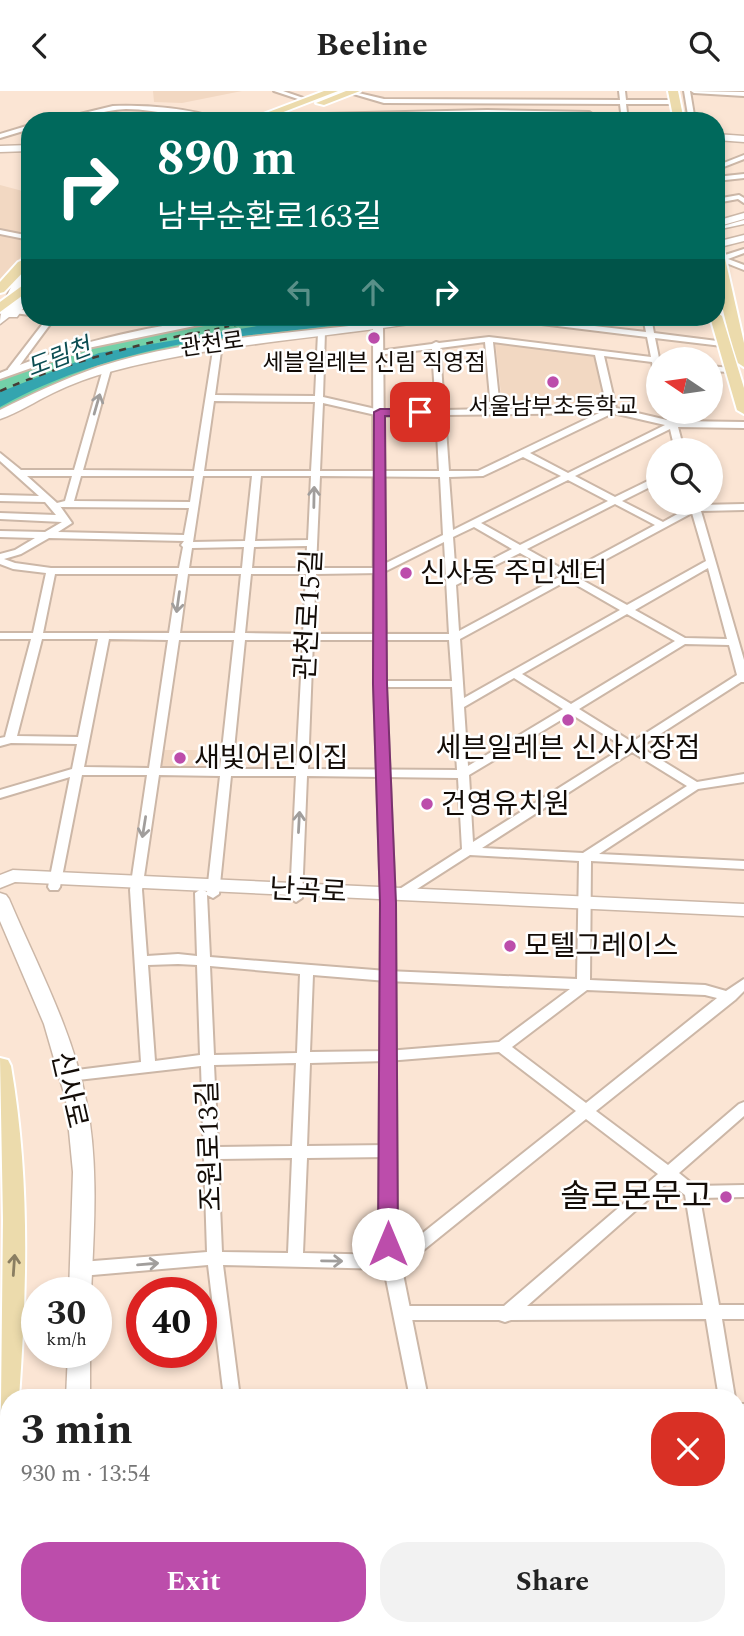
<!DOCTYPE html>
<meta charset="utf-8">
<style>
:root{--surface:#fff;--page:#f2f2f2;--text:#222;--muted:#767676;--accent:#bc4dab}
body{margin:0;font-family:Spectral,"Noto Sans KR",serif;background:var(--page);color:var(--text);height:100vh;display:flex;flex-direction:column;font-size:26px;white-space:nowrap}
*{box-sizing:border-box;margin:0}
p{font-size:23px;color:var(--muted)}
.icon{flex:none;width:38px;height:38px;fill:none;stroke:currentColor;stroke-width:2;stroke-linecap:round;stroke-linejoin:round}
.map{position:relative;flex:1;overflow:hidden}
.drawer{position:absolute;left:0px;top:1298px;width:746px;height:247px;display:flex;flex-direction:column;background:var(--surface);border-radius:28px 28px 0 0;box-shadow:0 4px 10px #0003}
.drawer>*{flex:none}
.banner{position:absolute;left:21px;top:21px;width:704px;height:214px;border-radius:28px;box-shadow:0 4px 10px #0003;background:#00695c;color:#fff;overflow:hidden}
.needle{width:46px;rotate:283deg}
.tools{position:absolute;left:646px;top:256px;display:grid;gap:14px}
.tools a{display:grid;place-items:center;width:77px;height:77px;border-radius:50%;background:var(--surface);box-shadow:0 4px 10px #0003;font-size:35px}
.speed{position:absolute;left:21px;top:1186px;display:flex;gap:14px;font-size:35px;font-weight:700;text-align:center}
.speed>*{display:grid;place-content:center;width:91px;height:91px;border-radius:50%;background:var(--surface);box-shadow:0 4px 10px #0003;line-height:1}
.speed small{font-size:18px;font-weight:400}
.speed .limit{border:10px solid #d22;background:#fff;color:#111}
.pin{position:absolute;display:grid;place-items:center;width:60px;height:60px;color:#fff;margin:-30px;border-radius:14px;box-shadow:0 4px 10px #0006}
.me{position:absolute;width:77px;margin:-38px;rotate:0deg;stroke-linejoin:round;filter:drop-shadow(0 0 5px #0008)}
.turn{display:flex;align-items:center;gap:24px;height:147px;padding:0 21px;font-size:32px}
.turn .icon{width:91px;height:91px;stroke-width:2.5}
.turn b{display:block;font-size:49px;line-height:60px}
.lanes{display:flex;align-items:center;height:66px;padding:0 21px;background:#0003;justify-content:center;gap:35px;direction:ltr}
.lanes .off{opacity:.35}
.round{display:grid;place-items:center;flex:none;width:74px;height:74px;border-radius:28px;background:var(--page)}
.headline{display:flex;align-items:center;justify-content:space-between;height:119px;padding:0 21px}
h1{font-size:42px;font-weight:700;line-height:52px}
.primary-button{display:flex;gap:14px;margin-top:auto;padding:14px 21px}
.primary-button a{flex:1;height:80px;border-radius:28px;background:var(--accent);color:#fff;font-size:28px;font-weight:700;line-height:80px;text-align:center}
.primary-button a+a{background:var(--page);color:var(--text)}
header{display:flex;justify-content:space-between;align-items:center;height:91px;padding:0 21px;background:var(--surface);font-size:32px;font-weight:700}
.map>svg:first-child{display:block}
</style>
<header><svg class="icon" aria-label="back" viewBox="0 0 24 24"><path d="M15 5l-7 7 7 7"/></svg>Beeline<svg class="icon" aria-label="search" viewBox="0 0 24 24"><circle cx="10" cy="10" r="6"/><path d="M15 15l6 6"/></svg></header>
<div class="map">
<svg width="744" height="1545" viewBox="0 0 744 1545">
<rect width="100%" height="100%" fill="#fbe5d4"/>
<!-- built -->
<g fill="#f2d8c2">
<path d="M153 0H242L182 12 154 11Z"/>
<path d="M0 94 30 102V154L0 193Z"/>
<path d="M495 248 599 262 612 319 503 321Z"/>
<path d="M109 539 455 541V550L106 551Z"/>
<path d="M163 659H197L198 677 162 675Z"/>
</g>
<!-- green -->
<path fill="#73d1a8" d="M240 226H427L176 258 63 292 0 324V288C79 257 156 238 240 226Z"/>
<!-- water -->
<path fill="#34a5af" d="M332 226H409L191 251C124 264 59 283 0 316V301L99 262 281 231Z"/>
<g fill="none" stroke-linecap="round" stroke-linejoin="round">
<!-- pedestrian casing -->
<g stroke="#ccb7a7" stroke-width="3">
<path id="pedestrian" d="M744 129V133L716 139V137Z"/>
</g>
<!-- minor casing -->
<g stroke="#ccb7a7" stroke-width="4">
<g id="minor">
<path d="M274 0H283L309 9 304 10Z"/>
<path d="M350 0 384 8 620 9 619 0H625L626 9H675L678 11 675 13H626L628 30H622L620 13 384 12 350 2Z"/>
<path d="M684 0H690L695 30H689Z"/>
<path d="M691 0 744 1V5L694 2Z"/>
<path d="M113 15C147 14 193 17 224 30 191 30 160 18 126 18 101 19 77 30 51 30Z"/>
<path d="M487 19 589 21 592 23 589 25 487 23 284 28 281 26 284 24Z"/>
<path d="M30 34V38L0 47V43Z"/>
<path d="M744 64V68L716 79V75Z"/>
<path d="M744 83V87L716 90V86Z"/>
<path d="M739 104 744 107V112L738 108 716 112V108Z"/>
<path d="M0 139 30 145V149L0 143Z"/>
<path d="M744 158V162L728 168 744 174V179L716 168V164L722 165Z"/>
<path d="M14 218 30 220V224L14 222Z"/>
<path d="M48 226C68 226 107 221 123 229L119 231 54 228 14 282H8V278Z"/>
<path d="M167 226H175L172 238 165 236Z"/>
<path d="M517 226 646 241 643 226H651L654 242 725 251 726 253 722 255 655 247 659 267 661 268H658V284L654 282 652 271 604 265 616 317 667 329 665 320H673L676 330 744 331V337L678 336 684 359H675L670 338 575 385 615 406 658 385V392L622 410 663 431 690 416V411H698L699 414 744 413V419L701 420 744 569V591H741L640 656 697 691 744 683V691L698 698 599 763 744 770V778L591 770 590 889 705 894 726 900 744 888V900L735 909 596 1020 668 1074 739 1013 744 1011V1025L679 1082 695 1095 744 1094V1106L700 1107 719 1214H744V1228H722L735 1307H719L706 1228 511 1229 505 1231 499 1229H402L396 1227 394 1222 396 1217 402 1215H504L658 1083 586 1028 415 1166 389 1178 223 1174 240 1307H224L208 1174 81 1185 76 1183 73 1178 76 1173 81 1171 207 1161 201 975 69 990 64 989 62 985 64 981 69 980 141 971 130 799 147 684H82L60 796 58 799H50L48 796 70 686 0 707V699L72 678 77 653 11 652 0 655V647L5 646 31 548H0V542H33L46 482 13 478 0 473V463L15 459 35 447 0 446V440L45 441 62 431 0 428V422L56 424 45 411 0 410V404L39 405 0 370V362L21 379H74L103 278 107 276 111 278 83 379 194 380 214 253 218 251 222 253 215 304 315 305 318 242 325 240 323 306 380 319H436L432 258 376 264 375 262 379 260 432 253 436 251 439 252 489 246 651 266 647 246 525 231ZM485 251 491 318 444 319 440 257ZM493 251 595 264 607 316 500 318ZM214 310 315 311 311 380H204ZM323 312 380 325 436 324 439 380H320ZM599 322 478 380H449L445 324ZM613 322 665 334 568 382 530 362ZM523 366 561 385 453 439 449 386 483 385ZM27 385H72L65 410 57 412ZM81 385H194L190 411 74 410ZM203 385H252L245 450 193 451ZM261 385H311L308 449 255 450ZM320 385 440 386 443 444 376 477H316ZM568 389 608 410 520 454 481 432ZM615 413 655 434 568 481 527 458ZM60 415 61 416 189 417 184 444 58 441 72 432ZM692 422 706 470 627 514 575 485ZM474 436 512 458 456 487 453 446ZM49 447 184 450 181 454 183 456 179 477H51L15 472 4 468 21 463ZM444 451 449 543H313L316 483 382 482ZM307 455 306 477H252L254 456ZM244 456 242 477H189L192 457ZM520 462 561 485 459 540 456 494ZM708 477 727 548 685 547 635 519ZM55 483H178L169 542H43ZM188 483H241L235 542H180ZM251 483H306L303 543 245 542ZM568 489 620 519 464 607 460 548ZM627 523 675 550 571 613 522 583ZM42 548H98L78 646 17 645ZM109 548 168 549 149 677 84 676ZM179 549H234L220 677H160ZM245 549H303L296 678H232ZM313 549H449L452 590H380L375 593 380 596H452L457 679 308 678ZM685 553 729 554 737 584 632 651 579 618ZM514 587 563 618 468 675 464 616ZM571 623 624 656 473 751 469 684ZM632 661 687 695 583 762 482 757ZM159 684 220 685 207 801 201 798 195 802 197 865 178 863 147 865 142 799ZM231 685H296L290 807 296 811 302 807 307 685 458 687 462 758 395 801 393 804 395 807H403L470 764 579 770 577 888 387 880 210 866 207 804 213 807 219 803ZM178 873 197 874 200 964 155 970 148 874ZM210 875 300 883 297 962 214 964ZM313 884 387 890 570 898 499 951 387 960 310 961ZM587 899 705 904 717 907 586 1012 512 956ZM499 961 576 1020 405 1156 388 1164 303 1162 307 1067 388 1066 393 1064 395 1060 393 1056 388 1054 307 1055 310 972 387 970ZM296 972 292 1055 218 1056 214 974ZM292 1067 288 1162 222 1161 218 1068ZM668 1091 685 1104 703 1214 527 1215Z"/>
<path d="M710 275 730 277 734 279 730 281 710 280Z"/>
<rect x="737" y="1313" width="7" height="16"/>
<path d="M737 1357 744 1362V1415L737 1410Z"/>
<rect x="737" y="1437" width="7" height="18"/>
<path d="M349 1536H370L374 1545H353Z"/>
</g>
</g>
<!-- tertiary casing -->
<g stroke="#ccb7a7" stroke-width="4">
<g id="tertiary">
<path d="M217 226H238L88 257 0 288V282C70 252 142 237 217 226Z"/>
<path d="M378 232 383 235 386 593 395 812 397 1153 428 1307H410L379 1153 381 812 374 593 373 235Z"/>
<path d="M140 1536H163L167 1545H144Z"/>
<path d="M435 1536H456L455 1545H433Z"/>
</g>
</g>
<!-- secondary casing -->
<g stroke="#ccb7a7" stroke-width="3">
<g id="secondary">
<path d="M716 43 744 45V51L716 49Z"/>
<path d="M30 54V60L0 61V55Z"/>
<path d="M744 122V128L716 136V130Z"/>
<path d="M744 144V150L716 157V151Z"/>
<path d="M30 172V183L17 210 30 197V208L17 226H9L0 233C0 213 14 189 26 173Z"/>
<path d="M416 226H441L435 229C328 247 218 252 113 280 93 285 71 293 53 302 36 310 18 322 0 328V319C32 303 64 288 98 276 200 243 311 243 416 226Z"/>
<path d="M13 779 744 813V825L15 791 0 797V784Z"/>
<path d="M0 802 6 804 9 808C37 874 72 938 86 1009 99 1072 94 1139 91 1202H69L73 1081 66 1009 44 933 0 830Z"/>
<path d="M68 1262H90V1307H66Z"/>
<rect x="61" y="1536" width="26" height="9"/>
</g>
</g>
<!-- primary casing -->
<g stroke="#fff" stroke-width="4">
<g id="primary">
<path d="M324 0H338L260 30H245Z"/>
<path d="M346 0H360L324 14 316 12Z"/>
<path d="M668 0H678L684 30H674Z"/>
<path d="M716 151 722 154 744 252V276L738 272C725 232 714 192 716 151Z"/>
<path d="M30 166V174L4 201 0 202V191L18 171Z"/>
<path d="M30 189V199L0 221V211Z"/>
<path d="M716 221 722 225 744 297V323L737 319 710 226H716Z"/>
<path d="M0 967 8 969 11 975C30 1086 27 1195 19 1307H9V1398L0 1402 3 1129Z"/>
</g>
</g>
<!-- pedestrian -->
<use href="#pedestrian" fill="#fff" fill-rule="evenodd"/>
<!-- minor -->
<use href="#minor" fill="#fff" fill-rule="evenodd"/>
<!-- tertiary -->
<use href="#tertiary" fill="#fff" fill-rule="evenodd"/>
<!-- secondary -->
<use href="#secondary" fill="#fff" fill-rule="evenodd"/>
<!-- primary -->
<use href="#primary" fill="#ecdbac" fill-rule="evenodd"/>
<!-- rail-far1 -->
<path stroke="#463c34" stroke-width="2" stroke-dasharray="5 5" stroke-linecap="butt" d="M185 244 277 226"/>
<!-- rail -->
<path stroke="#463c34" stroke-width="2.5" stroke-dasharray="7 7" stroke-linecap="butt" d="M0 300C63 273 127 256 193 242"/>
</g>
<!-- one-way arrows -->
<defs><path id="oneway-shaft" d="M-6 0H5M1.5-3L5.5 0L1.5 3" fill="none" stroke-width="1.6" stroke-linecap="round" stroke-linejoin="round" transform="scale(1.75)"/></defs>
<g stroke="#a19e9c">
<use href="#oneway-shaft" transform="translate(97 313) rotate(-74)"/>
<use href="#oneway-shaft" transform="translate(314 406) rotate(-89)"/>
<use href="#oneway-shaft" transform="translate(178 511) rotate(98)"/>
<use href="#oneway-shaft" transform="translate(299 731) rotate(-87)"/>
<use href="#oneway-shaft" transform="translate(144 736) rotate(99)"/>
<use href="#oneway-shaft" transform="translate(332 1170) rotate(1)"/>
<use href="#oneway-shaft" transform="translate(148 1173) rotate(-5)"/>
</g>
<use stroke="#8a7e62" href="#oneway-shaft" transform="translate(14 1174) rotate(-86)"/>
<!-- route -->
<path fill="#bc4dab" stroke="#7a326f" stroke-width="2" d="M380 318H420L426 321 420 325H385L387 593 396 812 398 1153 395 1159 388 1162 381 1159 378 1153 380 812 373 593 374 321Z"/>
<!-- markers -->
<g fill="#bc4dab" stroke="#fff" stroke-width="2.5">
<circle cx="374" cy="247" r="7"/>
<circle cx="553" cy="291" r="7"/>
<circle cx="406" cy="482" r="7"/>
<circle cx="568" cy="629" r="7"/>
<circle cx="180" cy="667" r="7"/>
<circle cx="427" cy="713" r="7"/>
<circle cx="510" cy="855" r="7"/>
<circle cx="726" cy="1106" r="7"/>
</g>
<g text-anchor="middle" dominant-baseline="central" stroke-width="5" stroke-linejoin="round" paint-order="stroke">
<!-- far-street labels -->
<g font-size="23" fill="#130c07" stroke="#fff">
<text transform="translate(212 254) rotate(-8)">관천로</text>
</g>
<!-- far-poi labels -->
<g font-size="23" fill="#130c07" stroke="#fff">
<text x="374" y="272">세블일레븐 신림 직영점</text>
<text x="553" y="316">서울남부초등학교</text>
</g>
<!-- far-water labels -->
<g font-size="24" font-style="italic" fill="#0b4d52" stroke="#fff">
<text transform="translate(59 267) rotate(-21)">도림천</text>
</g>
<!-- poi labels -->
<g font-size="28" fill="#130c07" stroke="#fff" text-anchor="start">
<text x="420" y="482">신사동 주민센터</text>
<text x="568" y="657" text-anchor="middle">세븐일레븐 신사시장점</text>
<text x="194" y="667">새빛어린이집</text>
<text x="441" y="713">건영유치원</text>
<text x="524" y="855">모텔그레이스</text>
</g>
<!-- street labels -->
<g font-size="28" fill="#130c07" stroke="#fff">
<text transform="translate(309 524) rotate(-87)">관천로15길</text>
<text transform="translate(308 800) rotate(3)">난곡로</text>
<text transform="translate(69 999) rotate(77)">신사로</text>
<text transform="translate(210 1055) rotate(-92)">조원로13길</text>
</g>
<!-- near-poi labels -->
<g font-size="33" fill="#130c07" stroke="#fff" text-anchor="end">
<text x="712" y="1106">솔로몬문고</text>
</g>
</g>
</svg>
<div class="tools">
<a><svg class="needle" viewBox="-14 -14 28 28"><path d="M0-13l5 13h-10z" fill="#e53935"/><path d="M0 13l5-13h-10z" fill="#767676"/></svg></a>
<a><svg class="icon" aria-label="search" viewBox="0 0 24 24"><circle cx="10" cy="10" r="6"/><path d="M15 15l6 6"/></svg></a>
</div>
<div class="speed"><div>30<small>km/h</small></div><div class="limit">40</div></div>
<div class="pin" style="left:420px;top:321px;background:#d93025"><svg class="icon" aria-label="arrive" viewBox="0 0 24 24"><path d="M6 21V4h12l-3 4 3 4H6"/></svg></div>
<svg class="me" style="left:388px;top:1153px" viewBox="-20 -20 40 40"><circle r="19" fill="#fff"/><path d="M0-13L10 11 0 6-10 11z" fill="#bc4dab"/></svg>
<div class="banner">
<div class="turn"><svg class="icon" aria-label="right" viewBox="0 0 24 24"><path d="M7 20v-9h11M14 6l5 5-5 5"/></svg><div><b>890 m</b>남부순환로163길</div></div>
<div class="lanes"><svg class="icon off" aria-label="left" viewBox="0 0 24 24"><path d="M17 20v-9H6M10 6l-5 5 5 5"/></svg><svg class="icon off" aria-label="ahead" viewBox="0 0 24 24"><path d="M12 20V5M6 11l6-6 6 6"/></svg><svg class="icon" aria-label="right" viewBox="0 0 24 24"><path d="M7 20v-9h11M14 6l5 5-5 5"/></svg></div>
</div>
<section class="drawer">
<div class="headline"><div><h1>3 min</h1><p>930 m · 13:54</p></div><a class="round" style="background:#d93025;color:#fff"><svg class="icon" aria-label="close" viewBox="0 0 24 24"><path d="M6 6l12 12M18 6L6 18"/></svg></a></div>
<div class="primary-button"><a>Exit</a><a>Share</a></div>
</section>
</div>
